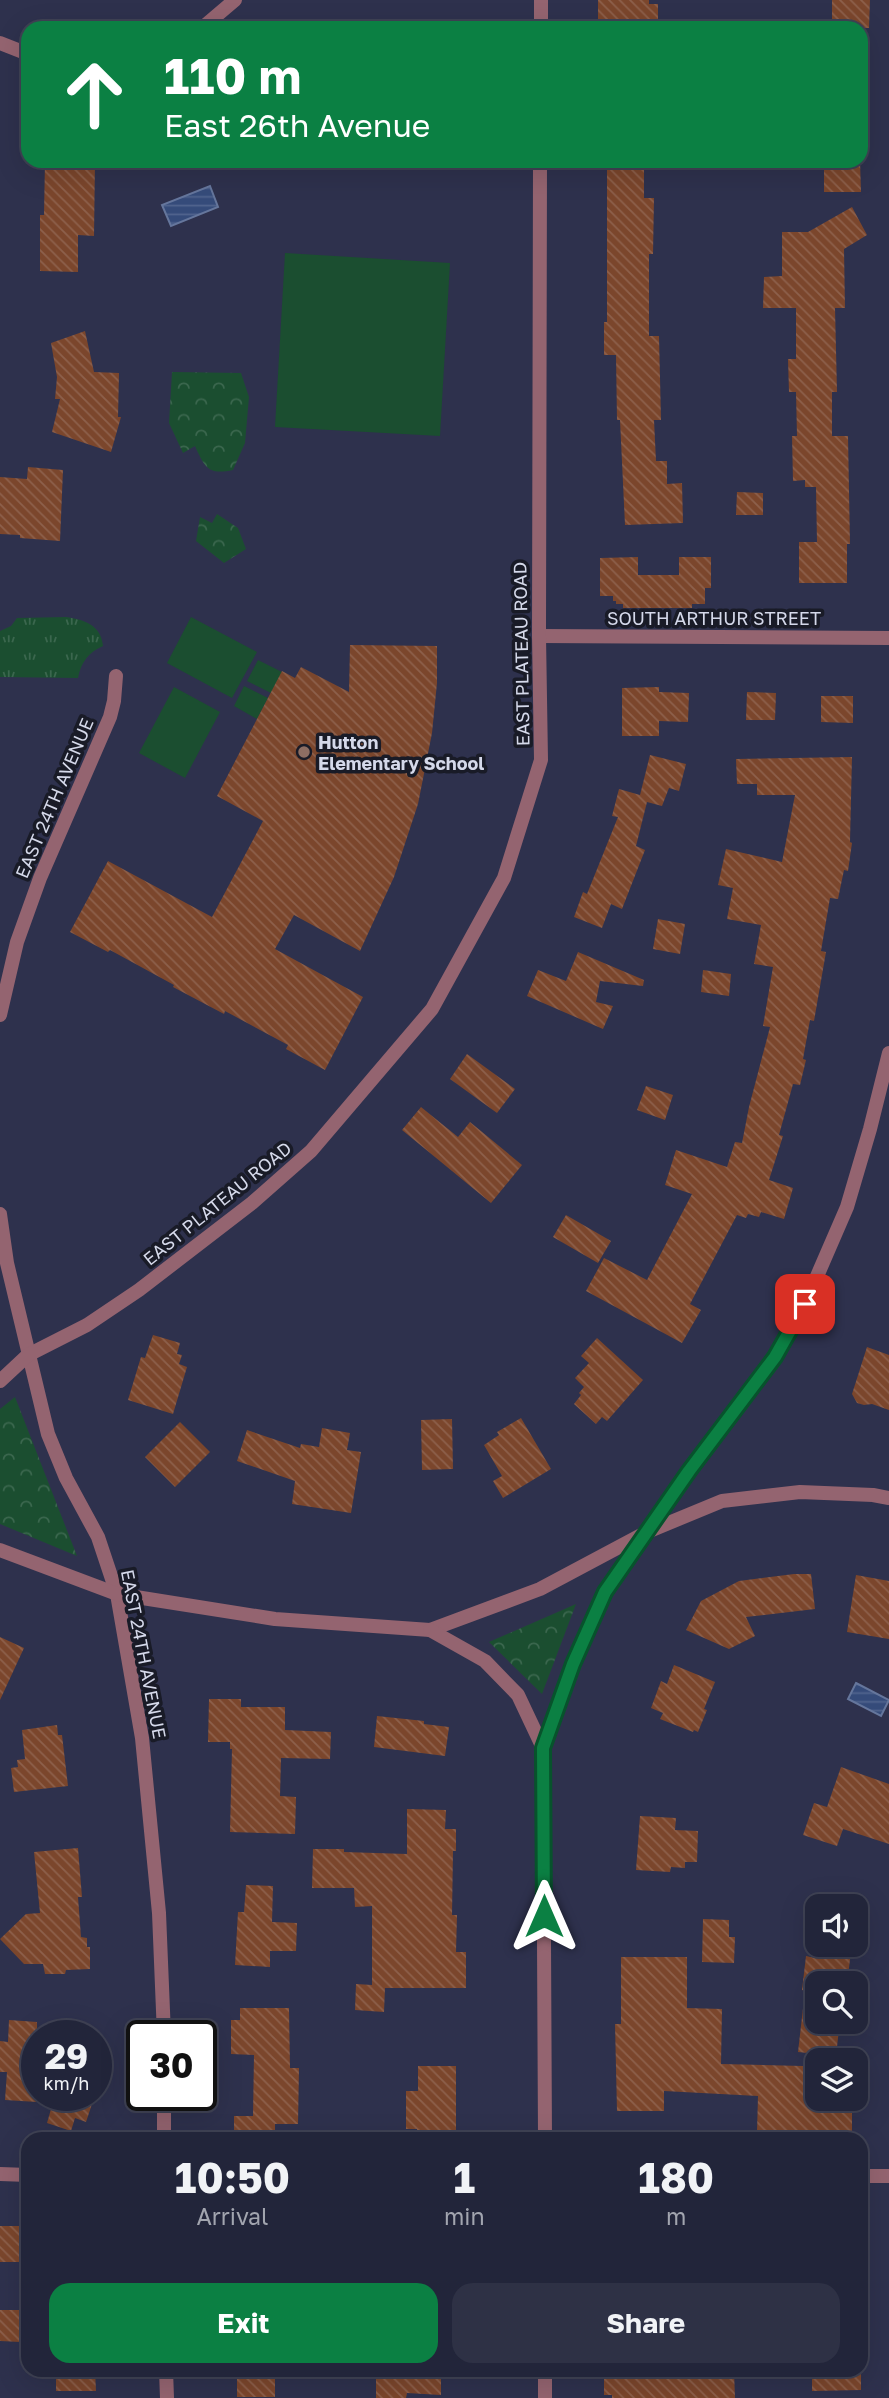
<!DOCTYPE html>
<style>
:root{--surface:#22253a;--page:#2e3145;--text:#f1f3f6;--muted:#a2a5af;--line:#3f4254;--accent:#0b8043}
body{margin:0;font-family:"Golos Text",sans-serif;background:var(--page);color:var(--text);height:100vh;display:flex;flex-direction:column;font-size:26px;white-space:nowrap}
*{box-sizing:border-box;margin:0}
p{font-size:23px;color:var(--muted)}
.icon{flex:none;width:38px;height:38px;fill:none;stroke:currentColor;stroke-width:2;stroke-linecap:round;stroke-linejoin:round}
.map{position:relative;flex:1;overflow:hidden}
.side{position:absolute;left:21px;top:2132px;width:847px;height:245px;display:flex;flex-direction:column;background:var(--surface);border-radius:21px;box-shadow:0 7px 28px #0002,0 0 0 2px var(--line)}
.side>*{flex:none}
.banner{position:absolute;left:21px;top:21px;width:847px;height:147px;border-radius:21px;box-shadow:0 7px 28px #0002,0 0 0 2px var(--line);background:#0b8043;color:#fff;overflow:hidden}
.fabs{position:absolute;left:805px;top:1894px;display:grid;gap:14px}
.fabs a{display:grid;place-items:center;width:63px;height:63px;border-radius:14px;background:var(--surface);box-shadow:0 7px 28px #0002,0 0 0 2px var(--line);font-size:35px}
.speed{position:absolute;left:21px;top:2020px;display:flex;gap:14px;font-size:35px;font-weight:700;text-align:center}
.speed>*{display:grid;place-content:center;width:91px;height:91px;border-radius:50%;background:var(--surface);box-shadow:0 7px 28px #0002,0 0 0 2px var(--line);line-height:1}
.speed small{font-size:18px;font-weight:400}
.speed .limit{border:4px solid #111;border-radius:10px;background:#fff;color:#111}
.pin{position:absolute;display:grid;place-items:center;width:60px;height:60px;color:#fff;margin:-30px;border-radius:14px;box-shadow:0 4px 10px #0006}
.me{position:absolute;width:77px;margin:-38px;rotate:0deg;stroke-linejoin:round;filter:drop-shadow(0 0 5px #0008)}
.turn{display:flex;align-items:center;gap:24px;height:147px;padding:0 28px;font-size:32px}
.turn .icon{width:91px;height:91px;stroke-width:2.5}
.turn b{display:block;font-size:49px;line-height:60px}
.eta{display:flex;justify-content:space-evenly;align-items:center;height:119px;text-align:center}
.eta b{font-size:42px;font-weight:700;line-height:49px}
.primary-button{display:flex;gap:14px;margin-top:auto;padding:14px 28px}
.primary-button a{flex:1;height:80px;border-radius:21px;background:var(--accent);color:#fff;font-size:28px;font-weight:700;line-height:80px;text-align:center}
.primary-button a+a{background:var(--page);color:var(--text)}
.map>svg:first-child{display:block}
</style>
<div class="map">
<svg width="889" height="2398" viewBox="0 0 889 2398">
<defs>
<pattern id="grass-tufts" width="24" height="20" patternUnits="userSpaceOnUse" patternTransform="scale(1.75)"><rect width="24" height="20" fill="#1b4e30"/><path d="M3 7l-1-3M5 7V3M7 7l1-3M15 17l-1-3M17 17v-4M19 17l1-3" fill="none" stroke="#3b674e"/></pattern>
<pattern id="park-crowns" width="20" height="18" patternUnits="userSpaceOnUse" patternTransform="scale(1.75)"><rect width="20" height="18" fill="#1b4e30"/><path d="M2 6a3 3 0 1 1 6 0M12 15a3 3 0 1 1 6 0" fill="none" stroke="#3b674e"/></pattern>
<pattern id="water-rules" width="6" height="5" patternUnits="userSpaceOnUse" patternTransform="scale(1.75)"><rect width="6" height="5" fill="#354b7a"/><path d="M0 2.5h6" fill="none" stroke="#51648d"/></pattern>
<pattern id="building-back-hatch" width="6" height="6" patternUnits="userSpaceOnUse" patternTransform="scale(1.75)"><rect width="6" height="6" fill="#7b462c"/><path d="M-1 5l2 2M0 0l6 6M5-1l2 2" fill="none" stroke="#8d604b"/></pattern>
</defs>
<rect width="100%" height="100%" fill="#2e314d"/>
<!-- grass -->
<path fill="url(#grass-tufts)" d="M66 617C85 620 101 625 103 646 89 652 81 662 78 678L0 677V631L11 626 17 618Z"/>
<!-- park -->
<g fill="url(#park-crowns)">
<path d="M172 372 241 373 249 397 245 443 233 470C208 475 205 468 195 446L183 453 169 423Z"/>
<path d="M217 514 238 528 246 549 224 563 196 541 200 517 212 523Z"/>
<path d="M15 1397 77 1556 0 1524V1409Z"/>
<path d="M576 1604 542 1694 489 1642Z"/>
</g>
<!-- pitch -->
<g fill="#1b4e30">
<path d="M285 253 450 263 440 436 275 427Z"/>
<path d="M191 617 257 652 232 698 167 663Z"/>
<path d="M258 660 282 672 271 693 247 681Z"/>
<path d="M244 686 268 698 257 719 234 706Z"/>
<path d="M174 687 220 712 185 778 139 753Z"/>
</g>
<!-- water -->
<g fill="url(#water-rules)" stroke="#65769c" stroke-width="2">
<path d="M210 186 218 207 171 226 162 205Z"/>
<path d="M856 1683 889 1700 881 1716 848 1699Z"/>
</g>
<!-- building -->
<g fill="url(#building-back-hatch)">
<path d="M598 0H649V4H658V26L598 28Z"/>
<path d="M832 0H870L869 28H832Z"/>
<path d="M45 161H95L94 236 78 235V272L40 271V215H44Z"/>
<path d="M607 161H644V198H654L653 254H649V336H659L661 420H654L656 461H667V484L682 483 683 523 625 525 620 420H617L616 355H604V322H607Z"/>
<path d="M824 161H860L861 192H824Z"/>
<path d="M852 207 867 235 844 249 845 308H835L837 392H832V436H848L850 544H847V583H799V542H817L816 487H805V480L793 481 792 436H797L796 392H789L788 359H796V308H763L764 277 782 276V232H808Z"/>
<path d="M85 331 94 372 119 373 118 417H121L111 452 52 432 60 399H55L57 377 51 343Z"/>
<path d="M28 467 63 470 60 541 20 538V535L0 534V477L27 479Z"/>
<path d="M737 492 763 493V515H736Z"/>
<path d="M638 557V575H679V557H711V588H705V604H692V608H623V604H616V601H613V596H600V558Z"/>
<path d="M350 645 437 646V683L432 733 418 804 394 877 360 951 294 915 275 949 363 997 325 1070 286 1049 288 1045 225 1011 224 1014 173 987 174 985 110 950 108 952 70 932 108 861 212 917 263 821 217 796 282 671 295 678 301 667 349 692Z"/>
<path d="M659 687V692L689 693 688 722 659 721V736H622V688Z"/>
<path d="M747 692 776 693 775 720H746Z"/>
<path d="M821 696H853V723L821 722Z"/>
<path d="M650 755 686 764 679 791 669 788 662 806 647 802 636 846 645 850 622 909 611 904 602 928 574 917 583 892 587 894 618 817 612 816 619 789 640 795Z"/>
<path d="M852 757 850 842 852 843 848 871 844 870 838 899 830 898 821 951 826 952 814 1021 810 1020 803 1059 806 1060 800 1085 793 1084 779 1135 783 1136 769 1180 793 1188 784 1219 761 1212 759 1217 748 1214 746 1218 737 1215 690 1304 701 1310 682 1343 586 1291 604 1258 647 1280 692 1194 665 1185 676 1150 727 1167 735 1142 742 1143 749 1107 770 1027 763 1026 773 967 754 964 761 925 727 919 733 888 718 885 726 849 782 862 795 795H757V784H737L736 759Z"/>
<path d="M658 919 685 924 680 954 653 949Z"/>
<path d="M578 952 644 980 643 986 600 981 596 1002 613 1006 603 1029 527 996 538 970 566 981Z"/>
<path d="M703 970 731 974 729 996 701 992Z"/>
<path d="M467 1054 515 1089 497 1113 450 1079Z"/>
<path d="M646 1086 673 1095 665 1120 637 1110Z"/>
<path d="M421 1107 458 1137 470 1122 522 1165 491 1203 402 1130Z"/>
<path d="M566 1215 611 1241 598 1263 553 1237Z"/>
<path d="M153 1335 180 1343 177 1354 182 1355 179 1364 187 1367 173 1414 128 1400 141 1357 145 1358Z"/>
<path d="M597 1338 643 1380 607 1421 602 1417 596 1424 574 1404 581 1395 579 1393 584 1387 575 1378 589 1363 581 1356Z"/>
<path d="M867 1347 889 1355V1410L872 1404 864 1405 857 1403 852 1394Z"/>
<path d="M521 1418 551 1469 503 1498 493 1481 502 1476 484 1445 499 1435 497 1432Z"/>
<path d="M452 1419 453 1469 422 1470 421 1420Z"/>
<path d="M180 1422 210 1452 175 1487 145 1457Z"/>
<path d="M322 1428 350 1433 347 1450 361 1452 351 1513 292 1504 295 1481 237 1461 247 1430 300 1448 301 1444 319 1447Z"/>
<path d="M794 1574H811L815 1609 746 1617 755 1636 729 1649 686 1630 701 1601 739 1581Z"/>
<path d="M856 1575 889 1581V1639L847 1632Z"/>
<path d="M0 1637 24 1648 0 1700Z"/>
<path d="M674 1665 715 1682 704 1709 707 1710 698 1732 694 1730 693 1732 660 1719 663 1713 651 1708 661 1681 667 1684Z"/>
<path d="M209 1699H241V1707H285V1730L331 1732 330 1759 281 1758 280 1796 296 1797 295 1834 230 1832 232 1749H230V1742H208Z"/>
<path d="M377 1716 424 1721V1724L449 1727 445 1756 374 1747Z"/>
<path d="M57 1725 58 1735H62L68 1786 14 1792 11 1768 18 1767 17 1760 25 1759 22 1730Z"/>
<path d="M841 1767 889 1784V1844L843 1829 837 1846 803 1835 814 1803 827 1807Z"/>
<path d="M407 1809 446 1810 445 1829H456V1851H453L452 1915H457L456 1952H466V1988H385L384 2012 355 2010 356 1984 372 1985V1906L355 1907 354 1888H312L313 1849H344V1852L407 1854Z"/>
<path d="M640 1816 676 1818 675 1830 698 1831 697 1862H685V1868L671 1867 670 1872 636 1870Z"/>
<path d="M78 1848 82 1897H78L81 1937 87 1938V1947H90V1969L66 1970 65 1974H45L43 1964H24L0 1939 26 1914 40 1913 34 1852Z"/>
<path d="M246 1885 273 1886 272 1922 297 1923 296 1951H270V1967L235 1965 238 1912H244Z"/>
<path d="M703 1919 729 1920V1937H735L734 1963 702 1962Z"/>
<path d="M817 1948 851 1952 847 1983H817V2021H836L835 2029H839L836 2056 798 2052 805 1991 802 1990 806 1956 815 1958Z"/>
<path d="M621 1957H687V2008L722 2009 721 2064 803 2066V2097L852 2098V2133L757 2132 758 2096 664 2091V2111H617L615 2024H621Z"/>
<path d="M240 2008H289L290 2068H299L298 2124H275V2137H234V2116H253L254 2055 231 2054V2020H240Z"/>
<path d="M9 2020 37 2022V2102L5 2100 7 2072H0V2041L8 2042Z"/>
<path d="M418 2066H456V2138H417V2129H406V2091H418Z"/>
<path d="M55 2095H78L93 2101 86 2122 75 2118 71 2131 47 2123Z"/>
<rect x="0" y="2226" width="28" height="36"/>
<path d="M0 2310H21L20 2342 0 2341Z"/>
<path d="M56 2370H95L96 2391H56Z"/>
<path d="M237 2370H262V2376H275V2397H237Z"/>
<path d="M376 2370H441V2395L407 2393 406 2398H376Z"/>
<path d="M604 2370 734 2371 735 2398H612V2395H604Z"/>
<path d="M812 2370H861V2390L812 2391Z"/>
</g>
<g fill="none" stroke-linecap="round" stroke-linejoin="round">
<!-- street -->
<g stroke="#946470" stroke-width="14">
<path d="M202 28 235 0"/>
<path d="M541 28V0"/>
<path d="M0 43 28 54"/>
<path d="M539 636 889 638"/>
<path d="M0 1015 17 942 40 878 110 717 114 701 116 676"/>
<path d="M0 1214 7 1263 48 1434 66 1478 98 1537 117 1594 142 1738 159 1913 164 2035"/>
<path d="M0 1381 28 1355 87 1325 139 1290 252 1203 311 1151 432 1009 504 878 541 760 539 636 540 161"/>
<path d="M0 1550 117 1594 275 1619 430 1630 540 1589 647 1532 722 1501 800 1492 873 1495 889 1498"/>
<path d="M430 1630 485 1661 518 1695 543 1748"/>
<path d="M164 2095V2138"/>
<path d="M545 2138 543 1748 573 1664 605 1592 689 1471 775 1357 805 1304 847 1207 870 1129 889 1053"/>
<path d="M0 2174 28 2175"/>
<path d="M861 2176H889"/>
<path d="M166 2370 167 2398"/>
<path d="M545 2398V2370"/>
</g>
</g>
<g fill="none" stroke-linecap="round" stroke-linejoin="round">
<!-- route casing -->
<g stroke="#07532c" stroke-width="18">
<path id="route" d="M544 1916 543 1748 573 1664 605 1592 689 1471 775 1357 805 1304"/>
</g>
<!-- route -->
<use href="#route" stroke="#0b8043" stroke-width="12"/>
</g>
<!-- markers -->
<circle fill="#8d6e63" stroke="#191b27" stroke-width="2.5" cx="304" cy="752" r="7"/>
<g text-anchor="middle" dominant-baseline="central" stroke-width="7" stroke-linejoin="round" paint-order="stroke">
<!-- street labels -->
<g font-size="18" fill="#d5d9ea" stroke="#191b27">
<text x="714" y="618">SOUTH ARTHUR STREET</text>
<text transform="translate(521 654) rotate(-91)">EAST PLATEAU ROAD</text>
<text transform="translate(54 798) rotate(-67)">EAST 24TH AVENUE</text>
<text transform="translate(217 1203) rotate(-39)">EAST PLATEAU ROAD</text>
<text transform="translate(144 1654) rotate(79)">EAST 24TH AVENUE</text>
</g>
<!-- poi labels -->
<g font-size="18" font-weight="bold" fill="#d5d9ea" stroke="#191b27" text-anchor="start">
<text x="318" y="742">Hutton<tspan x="318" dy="21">Elementary School</tspan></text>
</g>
</g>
</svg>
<div class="fabs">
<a><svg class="icon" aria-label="sound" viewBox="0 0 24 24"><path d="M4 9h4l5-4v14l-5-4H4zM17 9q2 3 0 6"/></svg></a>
<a><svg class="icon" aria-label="search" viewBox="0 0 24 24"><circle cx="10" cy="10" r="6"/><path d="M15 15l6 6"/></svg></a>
<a><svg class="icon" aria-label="layers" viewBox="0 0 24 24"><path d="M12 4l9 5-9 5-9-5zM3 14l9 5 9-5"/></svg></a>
</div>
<div class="speed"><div>29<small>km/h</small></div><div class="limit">30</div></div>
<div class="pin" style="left:805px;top:1304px;background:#d93025"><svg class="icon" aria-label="arrive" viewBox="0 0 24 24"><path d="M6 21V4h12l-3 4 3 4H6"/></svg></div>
<svg class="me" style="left:544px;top:1916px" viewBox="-20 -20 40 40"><path d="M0-17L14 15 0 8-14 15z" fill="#0b8043" stroke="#fff" stroke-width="4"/></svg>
<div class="banner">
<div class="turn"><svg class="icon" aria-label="ahead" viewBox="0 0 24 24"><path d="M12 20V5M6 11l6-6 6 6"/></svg><div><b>110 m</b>East 26th Avenue</div></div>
</div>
<section class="side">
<div class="eta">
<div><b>10:50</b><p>Arrival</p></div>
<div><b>1</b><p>min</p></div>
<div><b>180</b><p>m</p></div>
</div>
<div class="primary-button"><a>Exit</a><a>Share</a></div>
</section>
</div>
